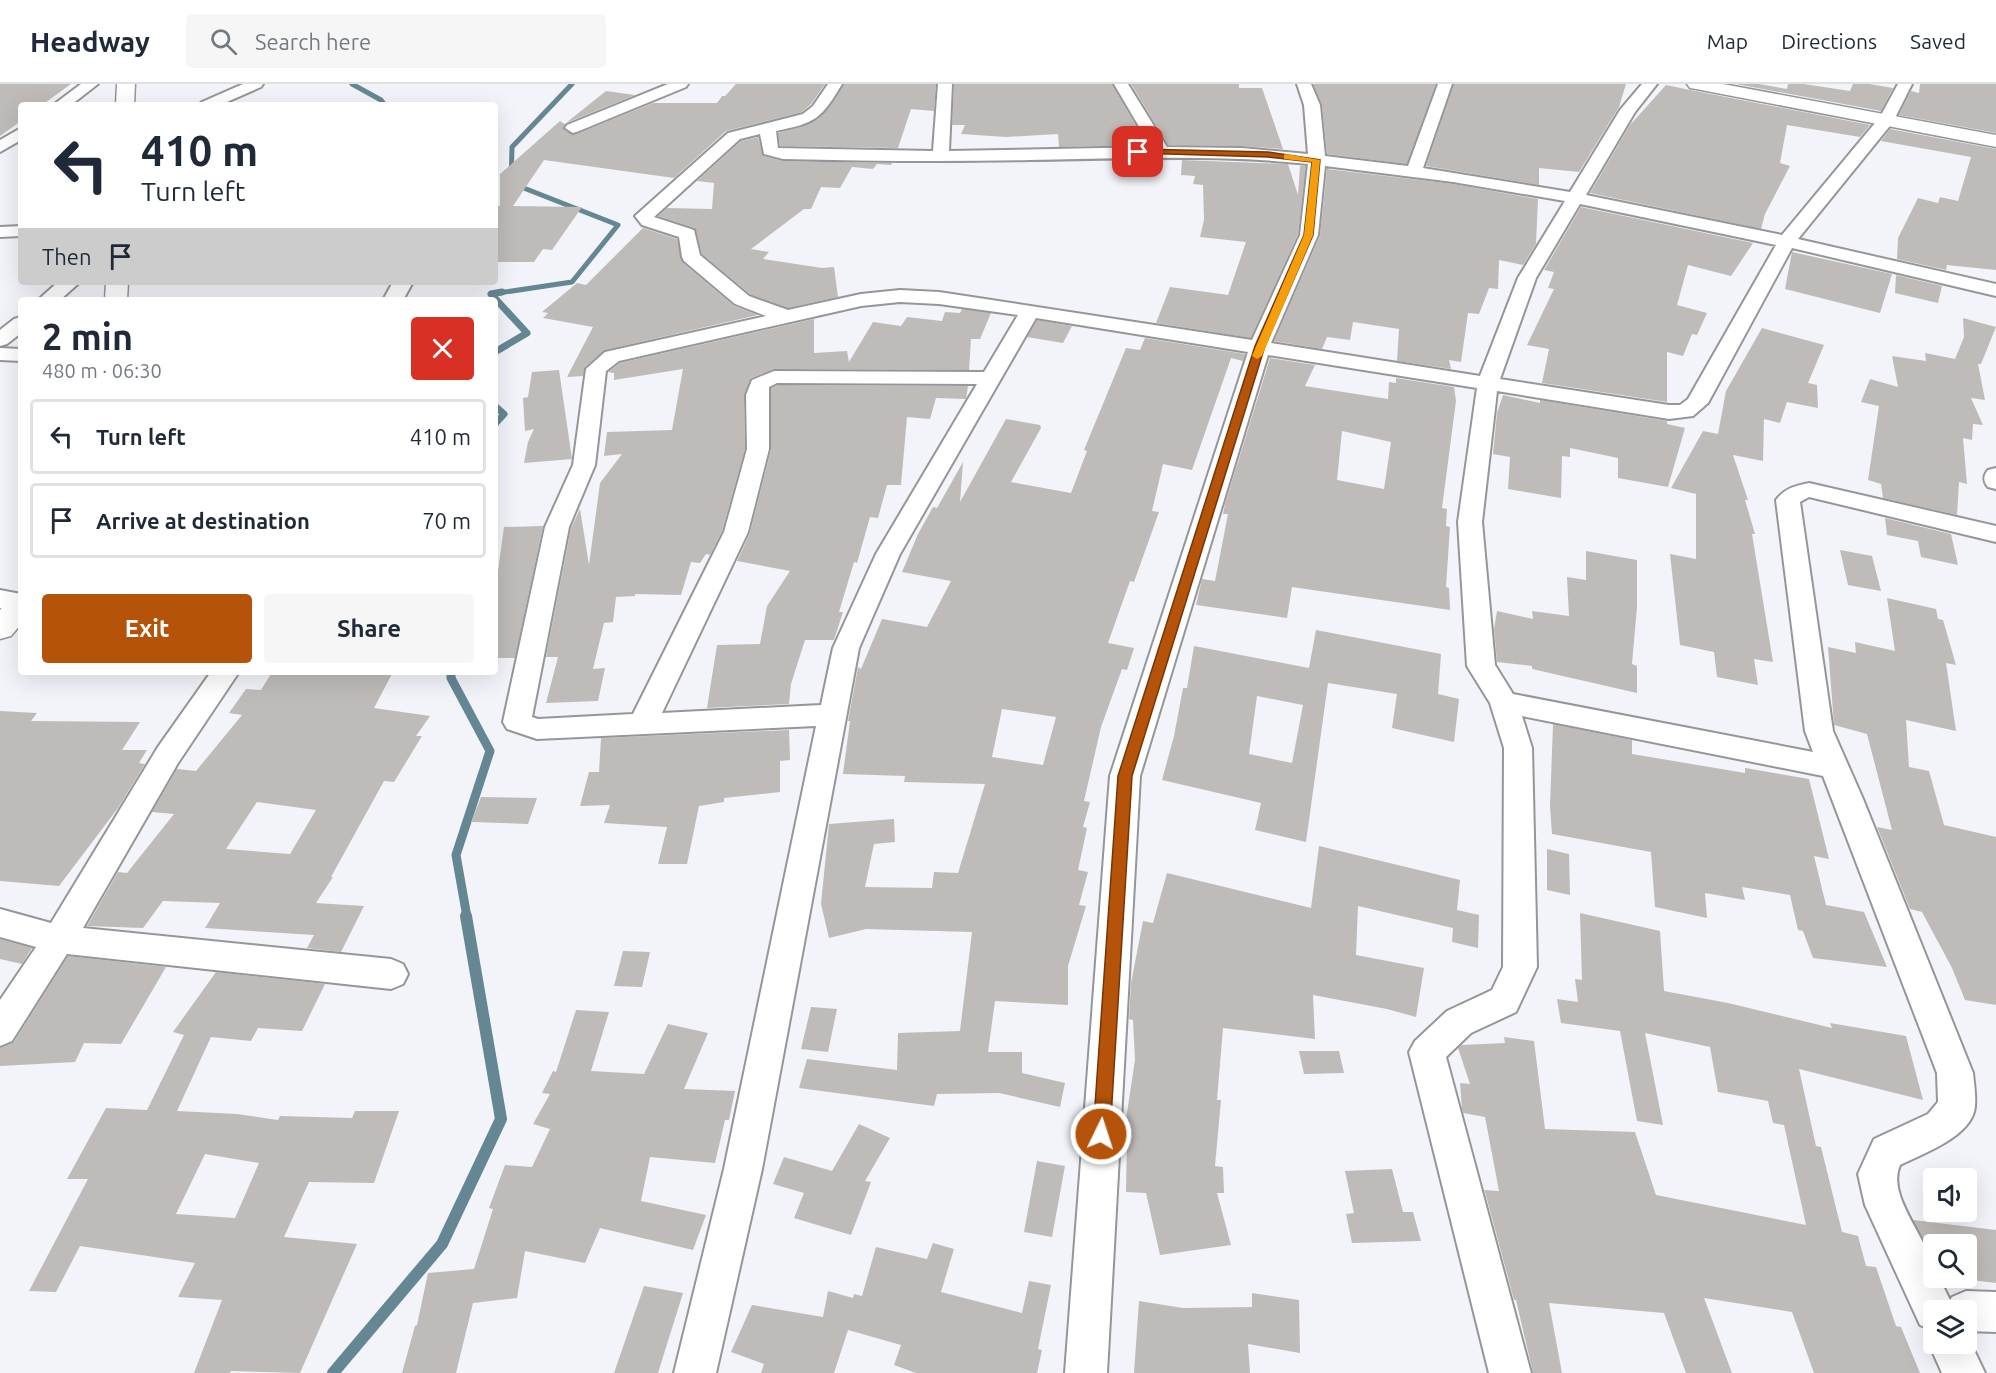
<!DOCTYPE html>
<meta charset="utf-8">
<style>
:root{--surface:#fff;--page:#f6f6f7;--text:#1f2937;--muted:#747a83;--line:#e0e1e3;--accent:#b45309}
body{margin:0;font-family:Ubuntu,sans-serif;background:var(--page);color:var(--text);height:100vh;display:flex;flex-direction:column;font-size:22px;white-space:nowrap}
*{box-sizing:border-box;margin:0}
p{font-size:20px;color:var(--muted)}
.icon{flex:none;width:33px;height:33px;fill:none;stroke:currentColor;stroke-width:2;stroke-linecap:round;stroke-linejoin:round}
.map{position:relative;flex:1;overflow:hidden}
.panel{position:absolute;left:18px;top:213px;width:480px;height:378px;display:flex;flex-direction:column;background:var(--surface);border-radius:6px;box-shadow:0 6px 24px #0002}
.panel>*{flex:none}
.top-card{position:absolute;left:18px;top:18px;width:480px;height:183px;border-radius:6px;box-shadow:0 6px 24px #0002;background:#fff;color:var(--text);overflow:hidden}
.buttons{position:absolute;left:1923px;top:1084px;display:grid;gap:12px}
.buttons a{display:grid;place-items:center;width:54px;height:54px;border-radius:6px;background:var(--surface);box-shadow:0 6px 24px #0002;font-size:30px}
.pin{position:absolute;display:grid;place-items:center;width:51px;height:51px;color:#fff;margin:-26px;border-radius:12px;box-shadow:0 3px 9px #0006}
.me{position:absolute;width:66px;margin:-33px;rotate:4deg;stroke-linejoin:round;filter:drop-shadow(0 0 4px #0008)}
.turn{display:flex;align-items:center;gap:21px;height:126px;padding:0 24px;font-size:27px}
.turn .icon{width:78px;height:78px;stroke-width:2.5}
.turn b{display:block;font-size:42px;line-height:51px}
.then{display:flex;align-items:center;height:57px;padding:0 24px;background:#0003;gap:12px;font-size:22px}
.round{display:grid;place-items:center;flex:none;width:63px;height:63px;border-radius:6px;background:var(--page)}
.head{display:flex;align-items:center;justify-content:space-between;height:102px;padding:0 24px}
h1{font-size:36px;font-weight:700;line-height:45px}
.cta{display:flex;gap:12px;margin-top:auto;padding:12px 24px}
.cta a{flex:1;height:69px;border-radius:6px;background:var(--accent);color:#fff;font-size:24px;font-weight:700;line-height:69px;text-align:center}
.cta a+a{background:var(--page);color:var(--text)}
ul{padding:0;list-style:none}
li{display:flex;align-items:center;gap:18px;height:75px;margin:0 12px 9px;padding:0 12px;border:3px solid var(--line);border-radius:6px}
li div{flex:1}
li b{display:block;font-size:22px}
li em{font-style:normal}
header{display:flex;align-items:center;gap:36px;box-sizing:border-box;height:84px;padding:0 30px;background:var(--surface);border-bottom:2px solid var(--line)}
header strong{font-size:28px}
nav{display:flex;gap:33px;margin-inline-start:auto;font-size:21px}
.search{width:420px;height:54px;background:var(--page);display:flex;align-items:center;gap:15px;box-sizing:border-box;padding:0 21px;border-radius:6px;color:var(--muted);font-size:22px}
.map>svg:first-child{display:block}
</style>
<header>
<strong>Headway</strong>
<div class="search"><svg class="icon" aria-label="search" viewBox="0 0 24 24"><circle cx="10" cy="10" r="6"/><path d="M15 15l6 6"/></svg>Search here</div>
<nav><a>Map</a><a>Directions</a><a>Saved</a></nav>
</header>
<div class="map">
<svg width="1996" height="1289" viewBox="0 0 1996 1289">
<rect width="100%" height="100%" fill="#f3f4f9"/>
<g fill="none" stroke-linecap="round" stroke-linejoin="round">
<!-- stream-far3 -->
<g stroke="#658794" stroke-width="5">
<path d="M352 0 381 16 385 21"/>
<path d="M492 210 572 198 618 141 511 99 512 63 572 0"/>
</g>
<!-- stream-far2 -->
<g stroke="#658794" stroke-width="7">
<path d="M495 268 527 249 491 210 502 208"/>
<path d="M495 322 504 330 495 340"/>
</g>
<!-- stream-far1 -->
<path stroke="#658794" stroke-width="9" d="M451 588V594L490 667 456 771 467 833"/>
<!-- stream -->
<path stroke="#658794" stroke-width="12" d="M333 1289 442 1160 501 1035 466 832"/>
</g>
<!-- building -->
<g fill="#bfbbb8" fill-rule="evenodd">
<path d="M0 0H71L42 21H21V37L0 52Z"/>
<path d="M736 0H825L811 20 802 28 726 47 674 94 544 76 513 122 582 123 552 166 543 165 534 178H495V122H500V90L560 37 565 40 564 46 574 51 653 19H717L722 12H725Z"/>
<path d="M844 0H936L934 27 911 25 898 64 780 62 778 49 801 43 818 35 830 22Z"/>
<path d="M954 0H1112L1147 61 1059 63 1058 50 1006 53 961 50 965 41H952Z"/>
<path d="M1131 0H1239V4H1262L1283 65 1242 62 1168 61Z"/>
<path d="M1313 0H1436L1407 80 1327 70 1322 21Z"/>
<path d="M1454 0H1626L1619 23 1579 88 1539 84V101L1426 82Z"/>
<path d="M1736 0H1759L1787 5 1788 0H1804L1850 7 1853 0H1869L1893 4 1881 27Z"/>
<path d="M1920 0H1996V49L1899 31 1911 7 1919 9Z"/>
<path d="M1666 1 1690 6 1870 41 1860 53 1787 41 1780 79 1790 82 1765 130 1761 145 1590 109 1630 41Z"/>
<path d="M606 7 635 11 566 39Z"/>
<path d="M1890 45 1996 65V186L1947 181 1946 186 1897 175 1898 154 1918 114 1938 119 1940 113 1958 117 1971 73 1881 57Z"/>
<path d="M758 53 763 72 782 77 892 79 891 81 877 80 873 85 852 83 840 104 821 103 811 125H804L751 165 769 168 763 175 822 184 834 183 838 213 788 224 750 210 702 170 695 144 658 132 667 124 712 125 714 99 697 97 741 57Z"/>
<path d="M1182 76 1288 80 1298 111 1300 82H1306L1298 150 1251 254 1156 239 1170 203 1228 211 1246 158 1200 153 1204 136 1203 101 1193 100 1195 92 1181 91Z"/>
<path d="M1327 85 1453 100 1538 115 1536 160 1523 181 1499 176 1498 205 1489 204 1479 230 1468 229 1461 278 1449 276 1451 285 1397 277 1399 245 1353 238 1350 256 1327 253 1322 265 1274 257 1320 152Z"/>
<path d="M1581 123 1753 159 1731 192 1688 181 1677 221 1707 229 1697 251 1692 250 1683 272 1667 268V318L1542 299 1549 265 1527 261 1554 205 1548 204 1554 188 1544 186Z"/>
<path d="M643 144 677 155 683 179 734 222 758 231 605 266 585 283 583 292 567 293 593 243 543 234 548 229 542 228 577 199 586 201Z"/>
<path d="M1792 168 1892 190 1880 229 1785 205Z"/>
<path d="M1896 191 1942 202 1938 219 1895 209Z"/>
<path d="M962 225 991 229 980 255H971L969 286 774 285 751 294 744 311 745 365 722 447 710 471 706 470 700 479 691 478 681 511 635 510V512L616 513 613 538 604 539 593 585 605 584 598 617 546 619 558 573H546L571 444 580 425 589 481 600 399 622 370 604 372 607 348 672 346 683 285 614 296V289L608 288 620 279 814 235V269L847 267 849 278 873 238 901 242 907 233 942 237 945 228 960 229Z"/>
<path d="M1963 234 1996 243 1981 280H1978L1985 316 1971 314 1983 341 1973 340 1972 356 1963 354 1967 400 1959 398 1957 431 1883 414 1881 400 1868 396 1879 322 1861 318 1870 295 1898 303 1892 272 1926 277 1925 269 1955 275 1964 253Z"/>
<path d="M1037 236 1072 242 1063 259 1027 253Z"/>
<path d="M1762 244 1824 261 1808 299 1817 301 1818 324 1787 318 1780 339 1764 335 1763 377 1733 371 1748 416H1745L1755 450H1752L1773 578 1754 575 1758 601 1717 593 1714 568 1680 561 1670 470 1696 475V410L1671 404 1703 347 1718 350 1726 307Z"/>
<path d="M1145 254 1245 270 1243 277 1231 274 1192 386 1163 380 1152 427 1159 428 1134 498 1130 497 1108 559 1134 564 1127 586 1122 585 1101 643 1084 717 1090 718 1083 743 1087 744 1078 786 1088 788 1079 821 1086 822 1068 882V921L995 917 988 968H1022V989L1065 999 1060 1023 999 1009 937 1010 934 1022 799 1004 807 975 897 986 898 949 960 947 972 848 866 845 829 854 821 820 829 740 894 735 895 758 874 760 865 803 932 804 934 788 958 789 985 700 904 698 905 692 843 690 850 637H848L858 583 861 585 882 535 927 543 951 497 902 488 918 450 933 423 937 424 963 378 960 418 1006 335 1040 341 1041 344 1011 398 1071 409 1087 367 1084 366 1126 264 1140 266ZM1002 625 1056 633 1043 681 992 673Z"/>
<path d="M1270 274 1315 281 1305 302 1388 315 1389 298 1396 299V294L1454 303 1456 317 1442 424 1447 425 1446 442 1450 443 1446 503 1449 504 1450 526 1292 503 1287 534 1196 521 1202 495 1215 497 1228 430H1223L1225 420ZM1342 347 1391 358 1384 405 1337 396Z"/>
<path d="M559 286 572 375 524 379 528 358 534 345 525 347 523 314 528 313 532 288Z"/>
<path d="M778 301 968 302 966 315 936 314 930 335 907 333 901 401H887L878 434 870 433 857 479 854 478 839 528H843L834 556H805L791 600 789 620 707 624 717 561 760 560 767 522 790 487 737 477 750 449 771 366V304Z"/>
<path d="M1503 311 1540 319V316L1667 337V340L1685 344 1668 403 1618 394V374L1570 364V373L1562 372 1561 414 1508 405 1510 373 1493 370 1497 329Z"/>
<path d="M1885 434 1951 450 1958 481 1921 473 1918 457 1887 451Z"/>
<path d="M543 442 515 574H495V509L504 443Z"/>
<path d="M1840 466 1872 472 1881 507 1848 501Z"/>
<path d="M1586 467 1637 476V523L1632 580 1637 582V609L1532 585V582L1497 578 1494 545 1497 527 1533 535 1532 527 1569 532 1567 493 1586 496Z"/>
<path d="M1887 514 1936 525 1938 535 1943 536 1956 581 1946 579 1956 647 1906 636 1909 683 1929 687 1944 741 1996 753V921L1965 916 1952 884 1922 828 1910 825 1877 743 1892 746 1867 650 1834 641 1828 563 1856 569 1855 558 1895 567Z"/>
<path d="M1316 546 1441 570 1438 610 1459 615 1454 658 1392 644 1397 610 1328 599 1306 758 1255 746 1261 719 1162 696 1174 652 1183 604H1187L1194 562 1309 584ZM1257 612 1303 621 1292 679 1249 670Z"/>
<path d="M272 588H393L374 624 430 632 416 652H422L394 698 384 697 331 793H333L316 819 364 822 341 868 307 864 314 851 205 844 220 819 163 817 143 844 87 842 118 788 127 789 174 730 152 728 177 685 196 687 242 631 229 629 246 605 261 606ZM257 718 316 726 290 770 226 765Z"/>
<path d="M0 627 37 629 31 637 140 638 122 666H147L139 679 145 680 118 724 59 802 0 797Z"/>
<path d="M1553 640 1632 656V670L1745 689V684L1809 695 1829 775 1814 772 1826 821 1864 828 1887 883 1813 874 1803 847 1798 846 1790 811 1742 803 1745 816 1705 809 1707 834 1655 823 1651 768 1552 750 1550 722Z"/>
<path d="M789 646 790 676 780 677V708L724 714V718L699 722 687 780H658L667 743 604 739 610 721 580 722 589 688H599L601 654Z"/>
<path d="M481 713 537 714 528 740 471 738Z"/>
<path d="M1319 762 1460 796 1457 826 1479 831 1478 864 1452 858 1453 844 1358 822 1356 871 1424 884 1416 933 1387 925 1313 911 1315 955 1223 944 1217 1016H1221L1215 1082 1223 1083 1224 1109H1217L1231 1161 1160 1171 1146 1109 1126 1108 1127 1056 1123 1055 1135 976 1133 936 1129 935 1131 899 1143 837 1153 839 1167 789 1311 824Z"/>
<path d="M1547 765 1569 770 1570 811 1547 806Z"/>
<path d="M1580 829 1660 847 1664 907 1728 919 1832 944 1830 939 1906 952 1923 1016 1799 985 1816 1062 1821 1063 1842 1148 1858 1152 1866 1182 1876 1183 1896 1242 1901 1243 1920 1289H1814L1792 1228 1704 1214 1732 1289H1686L1664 1229 1549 1219 1562 1289H1533L1516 1216H1514L1485 1108 1484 1106 1499 1107 1485 1033 1463 1029 1462 1025 1460 999 1470 1000 1458 964 1462 961 1505 959 1504 953 1534 957 1545 1045 1635 1048 1656 1111 1806 1141 1784 1041 1773 1039 1768 1017 1718 1008 1710 963 1645 949 1663 1041 1637 1037 1620 947 1561 939 1557 915 1578 918 1575 895 1582 896Z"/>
<path d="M0 855 32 864 22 880 0 875Z"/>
<path d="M623 867 650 868 642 903 614 902Z"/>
<path d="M68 872 166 883 121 960 84 959 75 978 0 982V964L14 958Z"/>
<path d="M216 888 325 900 302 947 258 944 251 957 211 953 177 1027 237 1030 278 1036 280 1032 352 1034 355 1027H399L374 1099 309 1098 284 1153 357 1160 300 1289 231 1287 230 1289H194L222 1216 178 1213 195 1179 80 1162 56 1208 29 1207 88 1095H67L106 1024 147 1026 184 951 173 948ZM205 1070 259 1079 235 1134 176 1130Z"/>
<path d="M811 923 837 925 828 968 801 965Z"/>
<path d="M576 926 609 928 591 987 644 990 668 940 708 949 684 1005 735 1007 729 1036H725L715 1079 650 1073 641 1117 706 1131 693 1166 600 1144 585 1179 525 1167 517 1214 473 1219 456 1289H402L415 1242 417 1241 428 1189 474 1185 493 1125 489 1124 505 1081 532 1083 550 1045 533 1040 550 1010 542 1009 553 987 556 988Z"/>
<path d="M1299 967H1339L1344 989 1304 990Z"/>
<path d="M859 1040 890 1054 865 1097 871 1098 851 1151 794 1134 804 1109 773 1100 784 1073 832 1087Z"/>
<path d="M1037 1077 1065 1082 1052 1153 1024 1148Z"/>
<path d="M1392 1085 1403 1128H1413L1421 1157 1352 1159 1346 1130 1354 1129 1345 1087Z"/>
<path d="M1913 1136 1996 1146V1199L1955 1194H1966V1161H1934V1178Z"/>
<path d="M933 1159 954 1165 941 1208 1022 1229 1029 1197 1051 1201 1038 1265 1042 1266 1037 1289H916L894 1281 901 1261 848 1246 834 1289H761L764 1280 731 1268 752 1221 823 1233 828 1207 853 1214 854 1210 862 1212 876 1163 927 1175Z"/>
<path d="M644 1202 683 1209 658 1289H614Z"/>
<path d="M1252 1209 1299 1216 1300 1269 1248 1260 1250 1289H1134L1139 1217 1183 1224 1252 1223Z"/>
</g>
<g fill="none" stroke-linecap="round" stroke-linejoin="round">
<!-- minor casing -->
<g stroke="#95969a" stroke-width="4">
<g id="minor">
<path d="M81 0H98L71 21H53Z"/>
<path d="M243 0H263L261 3 220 21H199L202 18Z"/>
<path d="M668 0H688L686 3 579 47 573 49 565 44 567 41Z"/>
<path d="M828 0H842C821 35 816 39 776 47L778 64 933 67 938 0H952L949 67 1151 63 1114 0H1128L1167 63 1242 64 1308 70 1304 21 1297 0H1311L1320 21 1325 72 1408 82 1438 0H1452L1423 84 1570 108 1620 26 1642 0H1657L1635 28 1586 111 1782 151 1880 33 1898 0H1912L1893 38 1798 155 1996 200V212L1792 164 1708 319 1693 332 1669 335 1497 307 1482 438 1495 581 1513 610 1813 668 1805 647 1776 416C1785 404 1795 402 1809 399L1996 442V458L1809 413 1800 418 1833 647 1863 715 1973 989C1974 1000 1976 1011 1975 1022 1973 1052 1924 1069 1900 1081 1885 1115 1934 1158 1934 1194H1939L1950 1216 1952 1213 1966 1207 1996 1208V1248L1966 1247V1227H1934V1247L1920 1241 1865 1121 1858 1090 1874 1055 1928 1030 1938 1018 1937 989 1823 692 1522 632 1532 664 1537 883 1516 928 1471 949 1446 973 1531 1289H1489L1409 968 1415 957 1447 927 1492 906 1503 883 1504 664 1490 619 1467 582 1458 438 1477 304 1268 271 1140 692 1107 1289H1065L1110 692 1248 268 1036 234 900 470 859 564 762 1085 716 1289H674L724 1085 816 642 537 655 507 645 503 638 545 443 573 381 586 285 605 268 766 232 735 220 684 177 682 173 679 153 642 141 635 132 728 49 803 30 813 22ZM760 50 764 70 783 75C865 77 948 78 1030 76 1123 75 1215 70 1308 80L1300 151 1252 256 939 208 900 206 861 210 788 226 749 212 700 171 694 146 654 133 740 55ZM1325 82 1453 98 1565 117 1518 194 1480 292 1271 259 1318 151ZM1580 120 1776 161 1688 315 1680 321H1669L1500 295 1536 194ZM900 218 939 220 1018 231 984 288 774 287 752 296 746 311 747 365 724 448 633 630 538 635 532 633 569 443 595 381 606 287 619 277 861 222ZM777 299 977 300 876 470 833 564 821 621 662 629 748 448 769 365V303Z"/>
<path d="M21 44V56L0 68V56Z"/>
<path d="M21 142V152L0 153V143Z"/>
<path d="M58 198H80L60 216H38Z"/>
<path d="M393 198H413L403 216H383Z"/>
<path d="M21 233V249L7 260 0 262V246L14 235Z"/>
<path d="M0 264 21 265V277L0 276Z"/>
<path d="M1996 384V405L1988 403C1983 397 1983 392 1988 386Z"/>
<path d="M0 506 21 510V528L0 524Z"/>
<path d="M211 588H239L178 679 83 844 391 875 403 880 408 890 403 900 391 905 67 870 12 957 0 962V916L36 863 0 853V825L51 839 158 663Z"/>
<path d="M1966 1249 1985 1289H1942L1929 1260 1934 1250V1260H1966Z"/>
</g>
</g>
<!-- tertiary casing -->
<g stroke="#95969a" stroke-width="3">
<g id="tertiary">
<path d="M117 0H135L134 21H116Z"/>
<path d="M1687 0H1723L1996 51V63L1696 5 1690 4Z"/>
<path d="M106 198H128L127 216H105Z"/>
<path d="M21 511V540L11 552 0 555V526L10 514Z"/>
</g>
</g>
<!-- minor -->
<use href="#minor" fill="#fff" fill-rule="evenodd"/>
<!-- tertiary -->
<use href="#tertiary" fill="#fff" fill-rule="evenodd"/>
</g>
<!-- route -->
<path fill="#b45309" stroke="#753606" stroke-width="1.5" d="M1138 65 1268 68 1320 76 1313 151 1265 262 1132 692 1110 1050 1108 1056 1101 1059 1095 1056 1093 1050 1118 692 1255 262 1304 151 1312 78 1268 73 1135 69 1134 68Z"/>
<!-- slow -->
<path fill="#f59e0b" d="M1286 70 1320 76 1313 151 1262 272 1257 275 1252 272 1304 151 1312 78 1284 75V71Z"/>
</svg>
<div class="buttons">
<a><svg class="icon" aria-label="sound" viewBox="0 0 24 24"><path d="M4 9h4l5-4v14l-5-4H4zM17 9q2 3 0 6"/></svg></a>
<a><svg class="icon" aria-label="search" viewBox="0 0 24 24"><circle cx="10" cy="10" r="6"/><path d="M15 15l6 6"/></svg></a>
<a><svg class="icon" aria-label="layers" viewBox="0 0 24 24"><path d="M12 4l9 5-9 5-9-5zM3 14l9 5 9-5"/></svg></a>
</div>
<div class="pin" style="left:1138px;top:68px;background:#d93025"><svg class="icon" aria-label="arrive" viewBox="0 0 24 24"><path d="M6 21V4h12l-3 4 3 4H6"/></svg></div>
<svg class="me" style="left:1101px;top:1050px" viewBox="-20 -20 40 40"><circle r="17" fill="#b45309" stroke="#fff" stroke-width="3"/><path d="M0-11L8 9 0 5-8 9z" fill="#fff"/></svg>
<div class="top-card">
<div class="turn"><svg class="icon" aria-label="left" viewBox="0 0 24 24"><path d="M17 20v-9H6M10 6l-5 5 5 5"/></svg><div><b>410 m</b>Turn left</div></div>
<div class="then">Then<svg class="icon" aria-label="arrive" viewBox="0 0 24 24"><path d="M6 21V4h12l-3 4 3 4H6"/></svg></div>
</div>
<section class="panel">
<div class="head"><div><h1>2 min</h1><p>480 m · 06:30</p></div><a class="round" style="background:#d93025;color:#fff"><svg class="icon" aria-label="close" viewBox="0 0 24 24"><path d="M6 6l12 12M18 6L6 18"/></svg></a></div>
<ul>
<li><svg class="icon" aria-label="left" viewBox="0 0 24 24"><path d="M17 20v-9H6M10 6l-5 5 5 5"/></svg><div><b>Turn left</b></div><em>410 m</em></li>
<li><svg class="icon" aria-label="arrive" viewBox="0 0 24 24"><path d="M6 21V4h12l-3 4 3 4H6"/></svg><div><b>Arrive at destination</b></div><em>70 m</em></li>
</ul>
<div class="cta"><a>Exit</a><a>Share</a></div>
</section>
</div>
